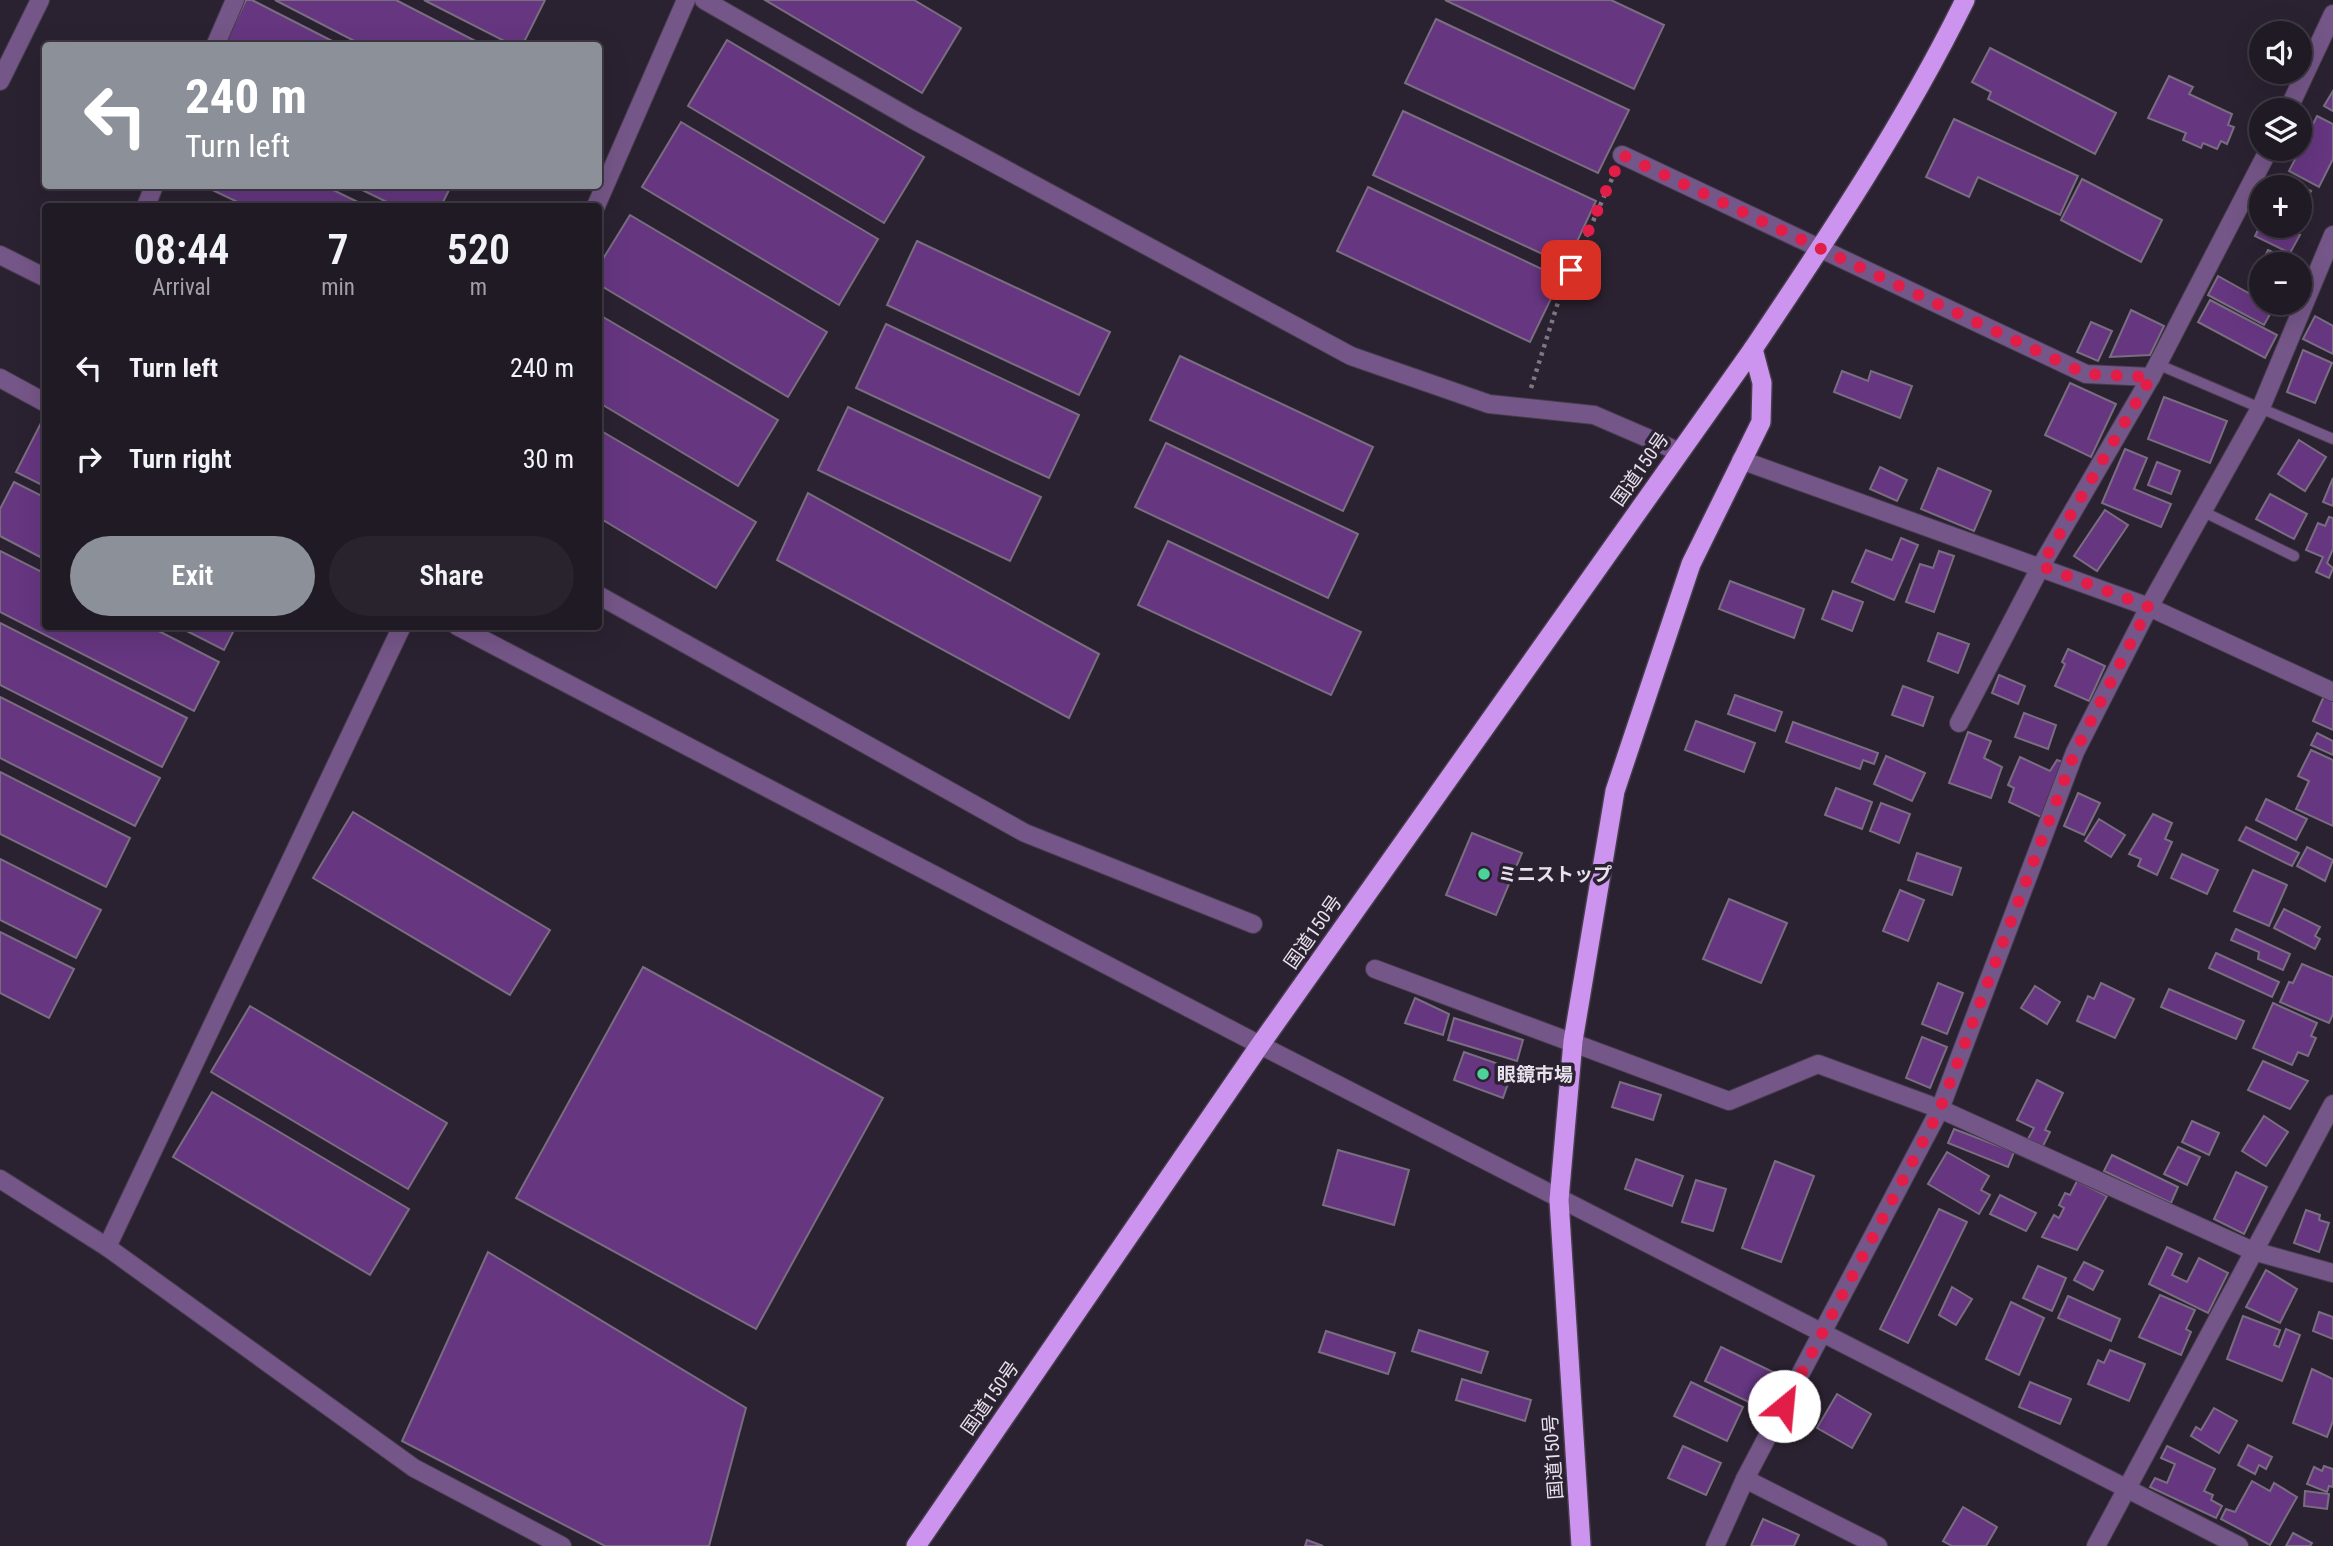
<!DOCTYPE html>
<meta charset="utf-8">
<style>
:root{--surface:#201a25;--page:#28232d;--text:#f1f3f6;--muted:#a2a1a7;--line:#3d3842;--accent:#8c9099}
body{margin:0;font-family:"Roboto Condensed","Noto Sans JP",sans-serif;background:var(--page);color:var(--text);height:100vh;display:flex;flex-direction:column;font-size:26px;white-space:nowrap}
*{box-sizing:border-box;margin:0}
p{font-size:23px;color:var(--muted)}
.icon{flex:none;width:38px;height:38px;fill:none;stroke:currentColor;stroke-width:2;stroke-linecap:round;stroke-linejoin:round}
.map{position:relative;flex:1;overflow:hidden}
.sheet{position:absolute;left:42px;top:203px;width:560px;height:427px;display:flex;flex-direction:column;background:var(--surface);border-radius:7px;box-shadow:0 7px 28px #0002,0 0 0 2px var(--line)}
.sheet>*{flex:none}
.hud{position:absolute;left:42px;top:42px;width:560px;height:147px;border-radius:7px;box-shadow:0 7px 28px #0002,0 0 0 2px var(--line);background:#8c9099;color:#fff;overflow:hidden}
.buttons{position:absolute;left:2249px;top:21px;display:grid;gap:14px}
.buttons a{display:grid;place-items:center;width:63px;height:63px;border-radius:50%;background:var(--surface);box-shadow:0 7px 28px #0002,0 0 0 2px var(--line);font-size:35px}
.pin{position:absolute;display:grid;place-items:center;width:60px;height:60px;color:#fff;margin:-30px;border-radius:14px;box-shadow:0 4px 10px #0006}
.me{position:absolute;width:77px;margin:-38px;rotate:28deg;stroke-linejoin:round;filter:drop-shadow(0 0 5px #0008)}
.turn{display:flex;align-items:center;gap:24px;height:147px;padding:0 28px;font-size:32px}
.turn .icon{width:91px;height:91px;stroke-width:2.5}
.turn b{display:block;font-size:49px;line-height:60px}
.eta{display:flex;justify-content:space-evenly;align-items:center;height:119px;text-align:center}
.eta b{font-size:42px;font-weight:600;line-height:49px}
.button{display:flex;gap:14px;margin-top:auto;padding:14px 28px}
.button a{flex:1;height:80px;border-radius:42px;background:var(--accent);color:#fff;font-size:28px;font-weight:600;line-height:80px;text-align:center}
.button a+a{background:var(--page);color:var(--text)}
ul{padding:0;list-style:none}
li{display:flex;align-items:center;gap:21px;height:91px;padding:0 28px}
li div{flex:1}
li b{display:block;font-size:26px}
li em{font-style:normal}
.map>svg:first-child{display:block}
</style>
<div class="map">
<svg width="2333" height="1546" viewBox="0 0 2333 1546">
<rect width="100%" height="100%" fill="#2b2231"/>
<!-- building -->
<g fill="#663681" stroke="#796e80" stroke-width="2">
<path d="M246 0H252L342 46H223Z"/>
<path d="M275 0H396L485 46H364Z"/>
<path d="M424 0H545L522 46H514Z"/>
<path d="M765 0H914L961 28 922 93Z"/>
<path d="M1445 0H1611L1664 25 1634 89Z"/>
<path d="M1436 19 1629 110 1598 173 1405 83Z"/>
<path d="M727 40 924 157 884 223 688 106Z"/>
<path d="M1990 48 2116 113 2095 154 1988 99 1991 92 1972 82Z"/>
<path d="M2169 76 2193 87 2189 94 2232 114 2228 125 2234 127 2227 144 2221 141 2217 149 2203 143 2201 148 2183 140 2186 133 2148 118Z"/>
<path d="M2333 91V111L2324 106Z"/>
<path d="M1403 111 1596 201 1566 265 1373 175Z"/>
<path d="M2317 116 2333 124V159L2319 187 2289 171Z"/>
<path d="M1954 119 2078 176 2060 215 1978 177 1969 197 1926 177Z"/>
<path d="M681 122 878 239 839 305 642 187Z"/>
<path d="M2285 178 2311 191 2300 214V187H2280Z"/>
<path d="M2082 179 2162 220 2141 262 2061 220Z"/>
<path d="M204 186H325L366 206H246Z"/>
<path d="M354 186H451L441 206H395Z"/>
<path d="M1368 187 1561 278 1530 342 1337 251Z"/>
<path d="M630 215 827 332 788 397 598 284V267Z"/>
<path d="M2261 224 2293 226 2291 230 2300 235 2290 253 2255 236Z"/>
<path d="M917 241 1110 332 1079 395 887 305Z"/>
<path d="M2268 250 2298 264H2261Z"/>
<path d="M2261 264V292L2250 287Z"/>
<path d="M2218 276 2261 300V303L2274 307 2264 325 2208 295Z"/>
<path d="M2210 300 2277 335 2265 358 2198 322Z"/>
<path d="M2131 310 2164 326 2150 355 2110 357Z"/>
<path d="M598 314 778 420 738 486 598 402Z"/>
<path d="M2315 316 2333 326V354L2303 339Z"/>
<path d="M2091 322 2112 331 2098 361 2077 352Z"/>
<path d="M886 324 1079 415 1049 478 856 388Z"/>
<path d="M2303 350 2332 363 2315 403 2287 392Z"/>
<path d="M1180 356 1373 447 1343 511 1150 420Z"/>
<path d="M1842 371 1868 381 1871 371 1912 386 1900 418 1834 392Z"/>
<path d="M2070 383 2116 404 2091 457 2045 435Z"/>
<path d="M2164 397 2227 421 2210 463 2148 439Z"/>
<path d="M848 407 1041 497 1010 561 818 470Z"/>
<path d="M41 423 46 425V487L16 472Z"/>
<path d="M598 429 756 522 716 588 598 517Z"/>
<path d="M2299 440 2326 457 2305 491 2278 474Z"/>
<path d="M1166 443 1358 534 1328 598 1135 507Z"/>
<path d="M2125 449 2147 458 2134 489 2171 504 2161 527 2102 503Z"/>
<path d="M2157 462 2180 471 2171 494 2148 485Z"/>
<path d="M1880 467 1907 480 1897 501 1870 489Z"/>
<path d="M1938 468 1991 491 1974 531 1921 509Z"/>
<path d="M2333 478V506L2323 502Z"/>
<path d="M14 482 46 498V560L0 536V509Z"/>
<path d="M808 493 1099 654 1069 718 777 560Z"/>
<path d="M2270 494 2307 514 2294 539 2256 519Z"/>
<path d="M2105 510 2128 525 2097 571 2074 556Z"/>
<path d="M2329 517 2333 518V549L2327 563 2333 568 2329 578 2316 572 2323 557 2306 550 2318 523 2325 526Z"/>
<path d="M1901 538 1918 545 1894 600 1852 582 1866 550 1892 560Z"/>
<path d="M1168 541 1361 632 1331 695 1138 605Z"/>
<path d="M0 551 46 574V626H149L219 662 194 711 0 612Z"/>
<path d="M1939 551 1954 556 1934 612 1906 602 1920 564 1933 568Z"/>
<path d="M1730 581 1804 609 1794 638 1719 609Z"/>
<path d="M1833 591 1863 602 1852 631 1822 619Z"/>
<path d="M0 623 187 718 162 767 0 685Z"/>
<path d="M177 626H236L224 650Z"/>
<path d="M1938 633 1969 644 1958 673 1928 661Z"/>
<path d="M2068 649 2105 666 2089 701 2055 686 2065 664 2062 662Z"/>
<path d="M1999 675 2025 686 2018 704 1992 693Z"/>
<path d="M1903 686 1933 697 1923 726 1892 715Z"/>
<path d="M1735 695 1782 712 1775 731 1728 714Z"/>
<path d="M2324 696 2333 701V730L2313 721Z"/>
<path d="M0 697 160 778 135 826 0 758Z"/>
<path d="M2024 713 2056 725 2048 749 2015 737Z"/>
<path d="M1696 721 1755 743 1744 772 1685 750Z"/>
<path d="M1793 722 1878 753 1874 764 1863 760 1860 769 1786 742Z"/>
<path d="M1968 732 1991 741 1984 758 2002 767 1991 798 1949 783Z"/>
<path d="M2317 733 2333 741V755L2311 745Z"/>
<path d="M2311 750 2333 760V826L2296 809 2309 781 2298 776Z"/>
<path d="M1886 756 1925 773 1912 801 1874 784Z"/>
<path d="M2020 757 2050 771 2057 760 2066 763 2041 817 2009 802 2014 788 2008 785Z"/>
<path d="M0 772 130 838 106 887 0 834Z"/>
<path d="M1836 788 1872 802 1862 829 1825 815Z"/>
<path d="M2078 793 2100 803 2084 835 2064 826Z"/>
<path d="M2266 799 2307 819 2296 840 2256 820Z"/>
<path d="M1881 803 1910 814 1899 843 1870 831Z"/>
<path d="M353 812 550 930 510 995 313 878Z"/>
<path d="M2153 814 2172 823 2165 839 2172 842 2157 875 2138 866 2141 859 2129 854Z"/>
<path d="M2099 819 2125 835 2111 857 2085 841Z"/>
<path d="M2246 827 2299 853 2292 866 2239 840Z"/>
<path d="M1472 833 1522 853 1496 915 1446 895Z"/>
<path d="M2307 847 2333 860 2325 881 2297 866Z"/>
<path d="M1917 853 1961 868 1952 895 1908 880Z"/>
<path d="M2182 854 2218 870 2207 894 2171 878Z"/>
<path d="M0 859 101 910 76 958 0 920Z"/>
<path d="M2253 870 2287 885 2269 926 2234 911Z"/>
<path d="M1900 890 1924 900 1908 941 1883 931Z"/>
<path d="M1729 899 1787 923 1761 983 1703 959Z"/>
<path d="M2284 909 2320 927 2315 936 2320 939 2315 949 2274 928Z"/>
<path d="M2236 929 2290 954 2283 970 2258 959 2259 952 2231 940Z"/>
<path d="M0 932 74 969 49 1018 0 993Z"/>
<path d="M2216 953 2279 982 2272 997 2209 968Z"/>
<path d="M2302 964 2333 977V1014L2329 1023 2280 1002 2289 982 2293 983Z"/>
<path d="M643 967 883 1098 756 1329 516 1198Z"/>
<path d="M1938 983 1963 993 1947 1034 1922 1024Z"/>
<path d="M2101 983 2134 999 2115 1038 2077 1021 2088 996 2094 999Z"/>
<path d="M2035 986 2060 1002 2047 1024 2021 1008Z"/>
<path d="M2169 989 2244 1021 2236 1039 2161 1007Z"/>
<path d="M1415 998 1449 1014 1443 1035 1405 1023Z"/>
<path d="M2273 1003 2317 1023 2311 1036 2316 1038 2308 1056 2298 1052 2292 1065 2253 1048Z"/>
<path d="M250 1006 447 1123 408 1189 211 1072Z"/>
<path d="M1454 1018 1523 1040 1517 1061 1448 1040Z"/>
<path d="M1922 1037 1947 1047 1930 1088 1906 1078Z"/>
<path d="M1464 1052 1513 1069 1503 1098 1454 1080Z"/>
<path d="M2263 1061 2308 1081 2290 1109 2248 1090Z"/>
<path d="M2037 1080 2063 1093 2045 1130 2050 1132 2043 1146 2028 1139 2034 1128 2017 1120Z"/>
<path d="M1620 1082 1661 1095 1653 1120 1612 1107Z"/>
<path d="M212 1092 409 1209 370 1275 173 1157Z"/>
<path d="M2264 1116 2288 1132 2266 1166 2242 1151Z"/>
<path d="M2192 1121 2219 1133 2209 1155 2182 1142Z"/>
<path d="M1954 1129 2014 1152 2008 1167 1948 1143Z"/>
<path d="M2178 1147 2200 1157 2187 1185 2164 1174Z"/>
<path d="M1338 1150 1409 1170 1394 1225 1323 1205Z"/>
<path d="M1947 1152 1989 1176 1981 1190 1990 1195 1979 1214 1928 1184Z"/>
<path d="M2112 1155 2178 1187 2171 1203 2104 1171Z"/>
<path d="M1636 1159 1683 1176 1672 1206 1625 1189Z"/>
<path d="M1775 1161 1814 1176 1781 1262 1742 1248Z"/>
<path d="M2236 1172 2267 1187 2244 1234 2214 1219Z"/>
<path d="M1696 1180 1726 1189 1713 1231 1682 1222Z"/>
<path d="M2077 1181 2107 1196 2077 1250 2042 1237 2054 1215 2059 1218 2064 1208 2059 1205 2065 1193 2070 1195Z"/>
<path d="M2000 1195 2036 1213 2026 1231 1990 1214Z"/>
<path d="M1939 1209 1967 1222 1908 1343 1880 1329Z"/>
<path d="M2306 1210 2320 1215 2319 1220 2329 1223 2319 1252 2294 1243Z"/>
<path d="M2167 1247 2182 1254 2172 1275 2187 1282 2199 1258 2228 1273 2208 1313 2149 1284Z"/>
<path d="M488 1252 746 1408 709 1546H605L402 1441Z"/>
<path d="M2084 1262 2103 1271 2093 1290 2074 1280Z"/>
<path d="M2038 1266 2066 1278 2052 1311 2023 1298Z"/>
<path d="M2266 1270 2297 1289 2280 1323 2246 1307Z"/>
<path d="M1952 1287 1972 1299 1956 1325 1939 1315Z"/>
<path d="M2160 1295 2195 1310 2186 1329 2191 1332 2181 1355 2139 1337Z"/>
<path d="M2068 1296 2120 1319 2111 1341 2058 1318Z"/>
<path d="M2011 1302 2044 1318 2019 1375 1986 1359Z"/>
<path d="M2319 1312 2333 1317V1339L2313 1331Z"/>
<path d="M2243 1316 2280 1330 2274 1345 2279 1347 2286 1329 2300 1335 2282 1381 2227 1359Z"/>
<path d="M1419 1330 1488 1352 1481 1373 1412 1351Z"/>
<path d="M1326 1331 1395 1353 1388 1374 1319 1352Z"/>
<path d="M1721 1347 1773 1372 1757 1406 1705 1381Z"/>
<path d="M2110 1350 2145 1364 2129 1401 2088 1384 2098 1360 2104 1363Z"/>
<path d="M2312 1369 2333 1379V1421L2327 1437 2293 1423Z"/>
<path d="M1462 1379 1531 1400 1525 1421 1456 1400Z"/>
<path d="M1691 1382 1743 1407 1727 1441 1674 1416Z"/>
<path d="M2030 1382 2071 1399 2060 1424 2019 1407Z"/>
<path d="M1837 1394 1871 1414 1852 1448 1817 1428Z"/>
<path d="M2214 1408 2237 1421 2219 1453 2191 1436 2196 1427 2201 1430Z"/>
<path d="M2248 1445 2272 1457 2266 1469 2259 1465 2255 1474 2238 1465Z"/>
<path d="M1683 1446 1721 1463 1706 1495 1668 1478Z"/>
<path d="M2167 1446 2215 1469 2204 1491 2213 1495 2211 1500 2222 1506 2216 1518 2150 1487 2155 1478 2167 1483 2175 1464 2161 1458Z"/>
<path d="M2324 1466 2333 1469V1487L2329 1486 2327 1492 2307 1484 2314 1467 2322 1471Z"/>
<path d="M2252 1481 2270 1491 2274 1483 2297 1497 2270 1545 2221 1519 2226 1509 2235 1512Z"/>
<path d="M2305 1491 2329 1494 2327 1509 2304 1506Z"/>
<path d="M1963 1507 1997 1527 1986 1546H1952L1943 1541Z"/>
<path d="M1763 1519 1799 1535 1794 1546H1751Z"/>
<path d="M2293 1533 2312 1543 2310 1546H2286Z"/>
<path d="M1307 1540 1323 1546H1305Z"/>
</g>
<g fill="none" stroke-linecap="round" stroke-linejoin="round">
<!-- service casing -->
<g stroke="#453d4b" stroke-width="12">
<g id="service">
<path d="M2157 364 2333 439"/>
<path d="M2202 511 2294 556"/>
</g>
</g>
<!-- minor casing -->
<g stroke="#453d4b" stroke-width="20">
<g id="minor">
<path d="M704 0 912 119 1351 356 1489 404 1594 415 1680 452"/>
<path d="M215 46 235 0"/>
<path d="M0 81 40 0"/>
<path d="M2288 110 2333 14"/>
<path d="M1622 155 2086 374 2151 377"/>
<path d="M146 206 154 186"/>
<path d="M596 206 686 0"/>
<path d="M0 255 46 278"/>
<path d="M0 378 46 403"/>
<path d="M1741 460 2149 607 2333 692"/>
<path d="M598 595 1025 833 1253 924"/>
<path d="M457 626 1260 1045"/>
<path d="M1959 723 2041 566 2151 377 2269 149"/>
<path d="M1375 969 1729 1101 1818 1064 1940 1109 2253 1251 2333 1273"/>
<path d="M0 1179 107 1247 414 1468 562 1546"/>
<path d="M107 1247 402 626"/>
<path d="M1745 1479 1878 1546"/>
<path d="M1715 1546 1745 1479 1940 1109 2075 752 2149 607 2262 405 2333 235"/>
<path d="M2096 1546 2333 1104"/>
</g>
</g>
<!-- tertiary casing -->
<g stroke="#453d4b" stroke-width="20">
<path id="tertiary" d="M1260 1045 2239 1546"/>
</g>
<!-- trunk casing -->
<g stroke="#453d4b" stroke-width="22">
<g id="trunk">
<path d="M916 1546 1260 1045 1753 349C1829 236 1905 122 1965 0"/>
<path d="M1581 1546 1559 1200 1573 1041 1615 791 1691 564 1761 422 1762 383 1753 349"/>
</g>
</g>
<!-- path -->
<path stroke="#7f7784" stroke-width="4.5" stroke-dasharray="3.5 5" stroke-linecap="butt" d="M1531 388 1561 293 1615 172"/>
<!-- service -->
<use href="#service" stroke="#755688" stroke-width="10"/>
<!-- minor -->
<use href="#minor" stroke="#755688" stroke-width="18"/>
<!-- tertiary -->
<use href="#tertiary" stroke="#755688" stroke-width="18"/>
<!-- trunk -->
<use href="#trunk" stroke="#cc94ee" stroke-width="19"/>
</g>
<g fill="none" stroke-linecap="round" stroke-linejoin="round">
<!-- route -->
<path stroke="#e11d48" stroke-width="12" stroke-dasharray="0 21.6" d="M1571 270 1622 155 2086 374 2151 377 2041 566 2149 607 2075 752 1940 1109 1784 1406"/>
</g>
<!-- markers -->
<g fill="#4dd39a" stroke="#2b2231" stroke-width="2.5">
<circle cx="1484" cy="874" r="7"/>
<circle cx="1483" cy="1074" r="7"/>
</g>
<g text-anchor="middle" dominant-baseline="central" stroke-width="7" stroke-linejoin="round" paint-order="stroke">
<!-- street labels -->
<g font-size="19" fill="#e8e2ec" stroke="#2b2231">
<text transform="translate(1640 469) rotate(-55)">国道150号</text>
<text transform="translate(1313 932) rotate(-55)">国道150号</text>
<text transform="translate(990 1398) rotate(-55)">国道150号</text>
<text transform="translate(1553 1457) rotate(-94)">国道150号</text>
</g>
<!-- poi labels -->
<g font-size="19" font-weight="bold" fill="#e8e2ec" stroke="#2b2231" text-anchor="start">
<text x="1498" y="874">ミニストップ</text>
<text x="1497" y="1074">眼鏡市場</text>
</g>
</g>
</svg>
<div class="buttons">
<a><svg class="icon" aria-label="sound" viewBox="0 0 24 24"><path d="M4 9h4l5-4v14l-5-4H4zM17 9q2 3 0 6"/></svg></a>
<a><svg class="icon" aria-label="layers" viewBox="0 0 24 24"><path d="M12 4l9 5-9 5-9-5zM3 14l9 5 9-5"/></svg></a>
<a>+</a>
<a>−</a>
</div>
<div class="pin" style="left:1571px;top:270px;background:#d93025"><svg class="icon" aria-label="arrive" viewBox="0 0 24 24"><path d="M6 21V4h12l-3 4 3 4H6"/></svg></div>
<svg class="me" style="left:1784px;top:1406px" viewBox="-20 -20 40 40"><circle r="19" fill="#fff"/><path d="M0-13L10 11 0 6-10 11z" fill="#e11d48"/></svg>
<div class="hud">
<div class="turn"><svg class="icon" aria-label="left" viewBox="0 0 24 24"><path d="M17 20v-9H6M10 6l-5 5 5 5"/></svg><div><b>240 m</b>Turn left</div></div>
</div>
<section class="sheet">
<div class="eta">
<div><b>08:44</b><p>Arrival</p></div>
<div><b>7</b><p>min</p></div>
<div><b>520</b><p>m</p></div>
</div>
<ul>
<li><svg class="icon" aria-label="left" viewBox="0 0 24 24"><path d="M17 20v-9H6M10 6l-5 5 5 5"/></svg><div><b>Turn left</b></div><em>240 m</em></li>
<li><svg class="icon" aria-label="right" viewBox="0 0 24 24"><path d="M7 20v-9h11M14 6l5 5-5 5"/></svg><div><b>Turn right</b></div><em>30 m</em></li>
</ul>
<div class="button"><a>Exit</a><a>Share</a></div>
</section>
</div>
